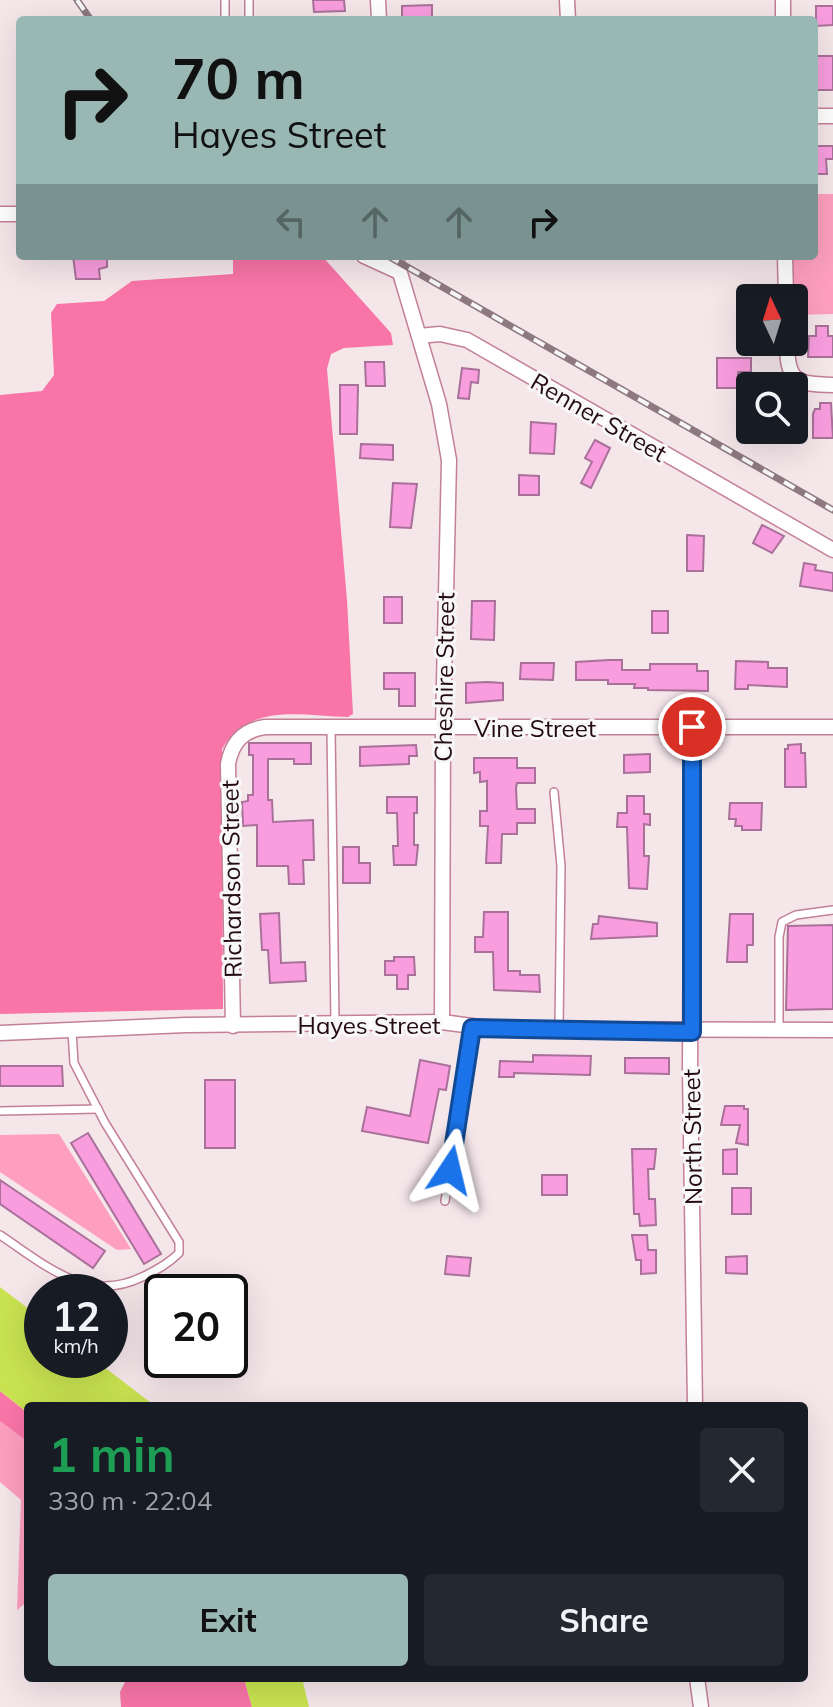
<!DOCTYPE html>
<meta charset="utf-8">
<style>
:root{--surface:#171b24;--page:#242831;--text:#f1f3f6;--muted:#9ea1a6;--accent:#99b8b4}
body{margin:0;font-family:Mulish,sans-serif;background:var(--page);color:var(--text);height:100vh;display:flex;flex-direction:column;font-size:30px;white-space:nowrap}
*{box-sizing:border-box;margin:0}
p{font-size:26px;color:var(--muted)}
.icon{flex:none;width:44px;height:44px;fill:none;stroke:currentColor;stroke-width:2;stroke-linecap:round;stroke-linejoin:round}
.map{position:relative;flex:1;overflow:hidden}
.side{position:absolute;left:24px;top:1402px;width:784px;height:280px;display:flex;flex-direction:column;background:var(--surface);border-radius:8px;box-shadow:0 8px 32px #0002}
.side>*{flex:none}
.banner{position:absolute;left:16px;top:16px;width:802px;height:244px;border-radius:8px;box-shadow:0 8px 32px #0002;background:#99b8b4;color:#111;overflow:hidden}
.needle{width:52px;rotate:356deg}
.buttons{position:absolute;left:736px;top:284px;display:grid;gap:16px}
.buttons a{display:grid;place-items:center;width:72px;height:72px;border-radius:8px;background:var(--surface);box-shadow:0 8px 32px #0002;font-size:40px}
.speed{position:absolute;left:24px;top:1274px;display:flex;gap:16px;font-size:40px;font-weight:700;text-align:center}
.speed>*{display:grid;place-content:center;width:104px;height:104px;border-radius:50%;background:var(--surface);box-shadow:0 8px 32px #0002;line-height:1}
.speed small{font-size:20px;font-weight:400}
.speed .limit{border:4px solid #111;border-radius:12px;background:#fff;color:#111}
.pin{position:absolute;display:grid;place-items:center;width:68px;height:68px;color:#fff;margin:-34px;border:4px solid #fff;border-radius:50%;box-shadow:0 2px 8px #0007}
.me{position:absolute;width:88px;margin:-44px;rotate:10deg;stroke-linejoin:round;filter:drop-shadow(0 0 6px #0008)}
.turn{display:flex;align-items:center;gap:28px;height:168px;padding:0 24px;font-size:36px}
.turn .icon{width:104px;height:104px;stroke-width:2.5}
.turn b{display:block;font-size:56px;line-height:68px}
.lanes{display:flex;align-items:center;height:76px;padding:0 24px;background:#0003;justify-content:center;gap:40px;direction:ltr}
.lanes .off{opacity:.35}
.round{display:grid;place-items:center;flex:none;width:84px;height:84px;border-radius:8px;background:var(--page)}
.overview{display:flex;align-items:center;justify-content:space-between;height:136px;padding:0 24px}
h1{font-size:48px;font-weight:700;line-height:60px;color:#1e9e55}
.action{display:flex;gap:16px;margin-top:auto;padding:16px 24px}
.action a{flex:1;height:92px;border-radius:8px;background:var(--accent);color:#111;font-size:32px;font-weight:700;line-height:92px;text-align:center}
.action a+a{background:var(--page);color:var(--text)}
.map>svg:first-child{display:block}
</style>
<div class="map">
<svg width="833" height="1707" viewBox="0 0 833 1707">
<rect width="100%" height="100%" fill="#f5e6ea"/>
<!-- green -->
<g fill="#fe9fbf">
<path d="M814 194H833V314L794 315V298H790V256H814Z"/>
<path d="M59 1134 131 1249 117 1250 0 1172V1135Z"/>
<path d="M0 1421 28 1442V1601L17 1610 21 1500 0 1482Z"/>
</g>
<!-- forest -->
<g fill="#f975a7">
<path d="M233 256H322L391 333 393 345 344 348 331 354 327 369 347 600 353 714 348 717C301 716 250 702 222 749L223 1009 0 1014V395L42 391 54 375 51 313 57 304 104 301 132 281 233 274Z"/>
<path d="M0 1391 28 1413V1442L0 1421Z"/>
<path d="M127 1678H244L252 1707H121L120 1692Z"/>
</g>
<!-- water -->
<g fill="#c9e250">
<path d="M0 1287 42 1319V1360H95L155 1406H28V1413L0 1391Z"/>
<path d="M244 1678H302L309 1707H252Z"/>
</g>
<!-- building -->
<g fill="#f99ddf" stroke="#a97199" stroke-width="2">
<path d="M313 0H344L345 11 314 12Z"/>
<path d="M432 5V17L402 20V6Z"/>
<path d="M816 6H833V25L816 26Z"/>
<rect x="817" y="56" width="16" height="34"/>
<path d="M816 146H833V159H826L827 174H814Z"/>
<path d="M73 256H107V267L99 269 100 279H76Z"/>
<path d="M816 326H828V336H833V357H808L809 336H816Z"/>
<path d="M717 358H751V372H738V388H717Z"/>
<path d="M365 362H384L385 386H366Z"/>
<path d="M462 368 479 370 478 383 471 382 469 399 458 398Z"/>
<path d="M340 385H358L357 434H340Z"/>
<path d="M820 403H831L833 438H813V414L815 409H820Z"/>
<path d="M531 422 556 424 554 454 530 453Z"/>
<path d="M595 440 610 448 591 488 581 483 592 462 585 458Z"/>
<path d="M361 444 393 445V460L360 458Z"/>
<path d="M519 475 539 476V495H519Z"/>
<path d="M393 483 417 484 411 528 390 527Z"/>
<path d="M762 525 784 536 772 553 753 543Z"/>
<path d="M687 535 704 536 703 571H687Z"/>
<path d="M804 563 816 565 815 570 833 573V591L800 586Z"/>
<rect x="384" y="597" width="18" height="26"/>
<path d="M472 601H495L494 640 471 639Z"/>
<rect x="652" y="611" width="16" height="22"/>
<path d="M609 660H622V670H650V664H697V671H708V691L648 690V688H634L635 684H608V680H576V662Z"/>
<path d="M736 661 768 662V668H787V687L748 685V689H735Z"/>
<path d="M521 663H554L553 680 520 679Z"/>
<path d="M384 673H415V706H399V689H384Z"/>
<path d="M487 682 503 683V700L466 703V683Z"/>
<path d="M249 743H311V764H294V759H268V800H272L273 822 313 820 314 860H303L304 884H289L288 866H257V825L243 826 242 802 248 801V795H253V755H249Z"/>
<path d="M801 744V753H805L806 787H785V749H788V745Z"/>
<path d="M416 745 417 756H409V764L360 766V747Z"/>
<path d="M650 754V772L624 773V755Z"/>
<path d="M474 758H517V768H535V783H517L516 788 517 809H535V823H517V834H502L501 863H486L488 826H480V811H487V781L480 782V772L474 773Z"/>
<path d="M627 796H644V814H650V825L644 824V856H649L647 889 629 888 627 827H617L618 813H627Z"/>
<path d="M387 797H417V813H414V845H418L416 865H394L393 846H398L397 813H387Z"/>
<path d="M730 803H762L761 830H742V826H735L736 819H729Z"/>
<path d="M343 847H359V863H370V883H343Z"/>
<path d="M484 912H508V971H520V975H539L540 992 494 990 493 952H475V937H483Z"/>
<path d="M279 913 281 963 305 962 306 981 270 983 268 950H262L260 914Z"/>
<path d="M730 914H753V945H747V962H727Z"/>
<path d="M599 916 657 923V936L591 939 593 924H598Z"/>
<path d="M833 925V1009L786 1010 788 926Z"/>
<path d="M394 957H414L415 975H408V989H397V975H385V961H394Z"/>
<path d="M533 1055 591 1056 590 1075 514 1073V1077H499L500 1061 533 1062Z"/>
<path d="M625 1058H669V1074L625 1073Z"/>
<path d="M420 1060 450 1066 446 1090 439 1089 428 1143 362 1131 367 1107 410 1116Z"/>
<path d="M0 1066H62L63 1086H0Z"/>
<rect x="205" y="1080" width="30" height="68"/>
<path d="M725 1106H744V1109H748V1145L736 1143 740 1125H721Z"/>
<path d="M88 1133 161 1254 144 1264 71 1143Z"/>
<path d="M632 1149H656L654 1169H648L649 1199H655L656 1225 640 1226 639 1214H634Z"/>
<path d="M737 1149V1174H723V1150Z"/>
<rect x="542" y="1175" width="25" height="20"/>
<path d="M0 1180 105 1251 93 1268 0 1204Z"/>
<rect x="732" y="1188" width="19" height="26"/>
<path d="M632 1235H647L648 1250H656V1273L641 1274V1260H636Z"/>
<path d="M447 1256 471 1258 469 1276 445 1274Z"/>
<path d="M747 1256V1274L726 1273V1257Z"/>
</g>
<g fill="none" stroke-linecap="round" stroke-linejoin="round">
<!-- service casing -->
<g stroke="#c38096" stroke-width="10">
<g id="service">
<path d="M225 0V20"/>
<path d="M249 20V0"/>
<path d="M331 728 335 1022"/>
<path d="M554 792 561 866 559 1028"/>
<path d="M779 1031V937L782 922 796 915 833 910"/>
<path d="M0 1111 98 1109"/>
<path d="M445 1201 472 1028"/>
<path d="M0 1235C45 1265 87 1304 142 1277 157 1270 168 1264 179 1253V1242L105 1123 74 1063 72 1031"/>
</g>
</g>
<!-- minor casing -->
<g stroke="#c38096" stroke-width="17">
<g id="minor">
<path d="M378 0 379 20"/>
<path d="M567 0 568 20"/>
<path d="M783 0V20"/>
<path d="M814 116H833"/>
<path d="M0 214H20"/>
<path d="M364 256 399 272"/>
<path d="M395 256 439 404 449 460 443 728 442 1022"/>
<path d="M785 256 786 298"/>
<path d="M419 336 440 334 467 340 833 550"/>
<path d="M787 342C787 382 796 384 833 385"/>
<path d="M692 727 690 1068 695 1406"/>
<path d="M233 1026 228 764C232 742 243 730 265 727H833"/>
<path d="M0 1033 186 1025 442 1022 495 1029 833 1030"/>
<path d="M697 1678 701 1707"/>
</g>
</g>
<!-- service -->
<use href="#service" stroke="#fff" stroke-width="7"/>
<!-- minor -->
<use href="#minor" stroke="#fff" stroke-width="14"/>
<!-- rail casing -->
<g stroke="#8d797f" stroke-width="7">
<g id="rail">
<path d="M77 0 91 20"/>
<path d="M388 256 833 510"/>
</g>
</g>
<!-- rail -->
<use href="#rail" stroke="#f7f7f7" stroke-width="4" stroke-dasharray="12" stroke-linecap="butt"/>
</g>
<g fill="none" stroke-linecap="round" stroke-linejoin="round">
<!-- route casing -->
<g stroke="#114b97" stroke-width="20">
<path id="route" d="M450 1170 472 1028 692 1032V727"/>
</g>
<!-- route -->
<use href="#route" stroke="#1a73e8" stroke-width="14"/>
</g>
<g text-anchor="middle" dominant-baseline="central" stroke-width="6" stroke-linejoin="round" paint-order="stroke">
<!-- street labels -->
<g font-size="24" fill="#230a13" stroke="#f7f7f7">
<text transform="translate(599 417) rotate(30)">Renner Street</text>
<text transform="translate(444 677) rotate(-89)">Cheshire Street</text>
<text x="535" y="728">Vine Street</text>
<text transform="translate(231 879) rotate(-91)">Richardson Street</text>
<text x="369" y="1025">Hayes Street</text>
<text transform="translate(692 1137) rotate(-91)">North Street</text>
</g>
</g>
</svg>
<div class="buttons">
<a><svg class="needle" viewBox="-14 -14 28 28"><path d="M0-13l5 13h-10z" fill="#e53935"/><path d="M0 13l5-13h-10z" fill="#9ea1a6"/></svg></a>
<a><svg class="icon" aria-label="search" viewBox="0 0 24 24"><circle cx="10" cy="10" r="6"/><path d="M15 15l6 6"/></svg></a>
</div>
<div class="speed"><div>12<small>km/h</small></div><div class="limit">20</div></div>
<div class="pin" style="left:692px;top:727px;background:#d93025"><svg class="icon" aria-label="arrive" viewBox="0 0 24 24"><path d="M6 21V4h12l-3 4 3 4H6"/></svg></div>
<svg class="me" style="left:450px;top:1170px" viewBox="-20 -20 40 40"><path d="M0-17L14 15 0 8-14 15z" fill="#1a73e8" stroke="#fff" stroke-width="4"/></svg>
<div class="banner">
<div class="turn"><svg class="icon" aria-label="right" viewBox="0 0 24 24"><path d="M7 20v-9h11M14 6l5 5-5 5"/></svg><div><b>70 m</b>Hayes Street</div></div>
<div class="lanes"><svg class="icon off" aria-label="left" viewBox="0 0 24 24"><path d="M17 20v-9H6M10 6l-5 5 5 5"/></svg><svg class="icon off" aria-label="ahead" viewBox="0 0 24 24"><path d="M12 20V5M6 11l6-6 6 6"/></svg><svg class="icon off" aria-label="ahead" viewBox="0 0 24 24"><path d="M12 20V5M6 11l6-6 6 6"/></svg><svg class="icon" aria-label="right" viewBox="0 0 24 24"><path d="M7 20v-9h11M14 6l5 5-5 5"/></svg></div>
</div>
<section class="side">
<div class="overview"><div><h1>1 min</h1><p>330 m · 22:04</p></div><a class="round"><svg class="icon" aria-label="close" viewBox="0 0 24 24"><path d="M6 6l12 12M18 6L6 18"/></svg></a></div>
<div class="action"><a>Exit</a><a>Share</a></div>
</section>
</div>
